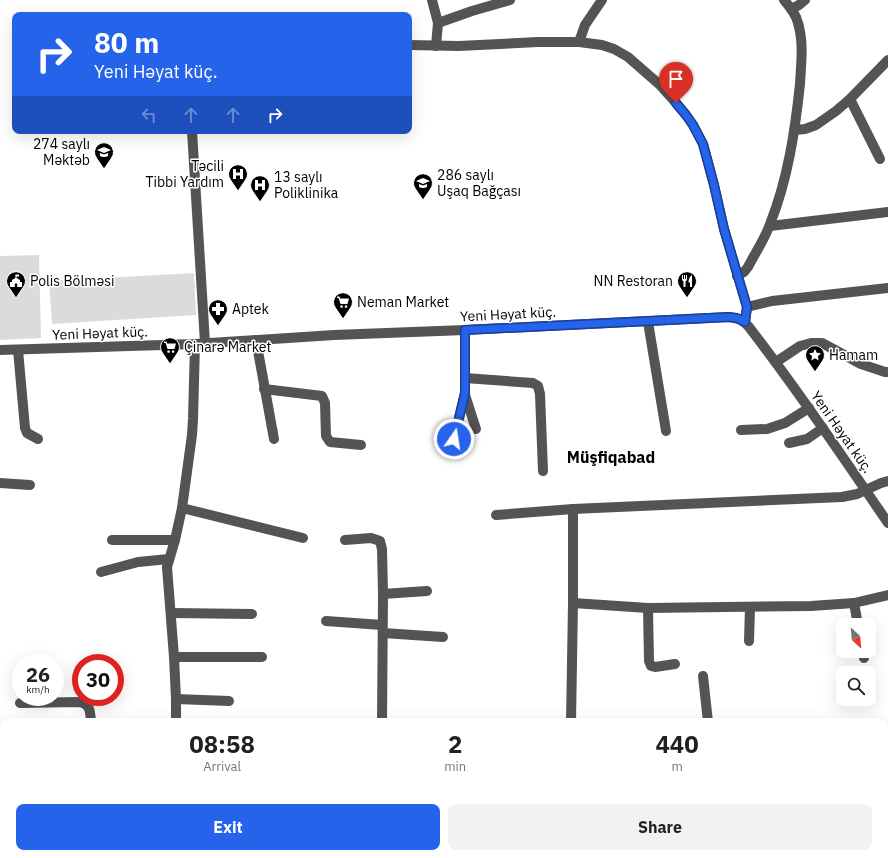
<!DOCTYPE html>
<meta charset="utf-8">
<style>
:root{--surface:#fff;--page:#f2f2f2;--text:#202124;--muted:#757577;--accent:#2563eb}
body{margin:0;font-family:"IBM Plex Sans",sans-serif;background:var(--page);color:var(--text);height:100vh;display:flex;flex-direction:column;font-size:15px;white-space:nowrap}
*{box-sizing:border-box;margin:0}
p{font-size:13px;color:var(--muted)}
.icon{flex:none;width:22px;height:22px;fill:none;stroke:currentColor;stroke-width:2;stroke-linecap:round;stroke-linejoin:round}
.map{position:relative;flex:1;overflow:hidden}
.side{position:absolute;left:0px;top:718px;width:888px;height:140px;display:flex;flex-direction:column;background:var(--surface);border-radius:12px 12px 0 0;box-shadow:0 4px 16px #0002}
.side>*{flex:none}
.hud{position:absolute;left:12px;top:12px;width:400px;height:122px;border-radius:8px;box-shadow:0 4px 16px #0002;background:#2563eb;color:#fff;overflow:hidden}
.needle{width:26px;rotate:154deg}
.fabs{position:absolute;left:836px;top:618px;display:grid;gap:8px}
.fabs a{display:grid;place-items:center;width:40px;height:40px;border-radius:8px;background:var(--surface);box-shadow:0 4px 16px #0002;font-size:20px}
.speed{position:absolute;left:12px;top:654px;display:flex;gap:8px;font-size:20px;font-weight:700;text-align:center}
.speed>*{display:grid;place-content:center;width:52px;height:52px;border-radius:50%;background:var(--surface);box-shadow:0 4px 16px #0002;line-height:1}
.speed small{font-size:10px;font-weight:400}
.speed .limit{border:6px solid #d22;background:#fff;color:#111}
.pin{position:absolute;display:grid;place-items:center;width:34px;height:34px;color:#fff;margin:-41px -17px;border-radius:50% 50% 50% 0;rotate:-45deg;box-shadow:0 0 4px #0007}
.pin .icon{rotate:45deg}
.me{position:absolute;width:44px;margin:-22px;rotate:13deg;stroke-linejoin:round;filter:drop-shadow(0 0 3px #0008)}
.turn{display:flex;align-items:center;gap:14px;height:84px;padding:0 16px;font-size:18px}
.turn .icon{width:52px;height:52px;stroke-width:2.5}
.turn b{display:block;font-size:28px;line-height:34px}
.lanes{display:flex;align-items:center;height:38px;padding:0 16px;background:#0003;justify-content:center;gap:20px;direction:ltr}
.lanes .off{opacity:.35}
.eta{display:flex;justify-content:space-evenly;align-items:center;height:68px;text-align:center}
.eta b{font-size:24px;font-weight:700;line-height:28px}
.action{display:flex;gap:8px;margin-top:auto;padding:8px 16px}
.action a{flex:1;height:46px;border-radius:8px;background:var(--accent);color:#fff;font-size:16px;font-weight:700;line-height:46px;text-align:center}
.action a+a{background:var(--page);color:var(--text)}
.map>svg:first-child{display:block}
</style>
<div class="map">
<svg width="888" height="858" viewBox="0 0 888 858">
<rect width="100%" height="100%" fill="#fff"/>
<!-- green -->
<g fill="#dbdbdb">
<path d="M39 255 41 338 0 340V256Z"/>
<path d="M194 273 196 315 52 324 49 281Z"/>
</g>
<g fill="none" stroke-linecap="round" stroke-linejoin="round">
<!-- highway casing -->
<g stroke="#dbdbdb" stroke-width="14">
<g id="highway">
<path d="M884 822 888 821"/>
<path d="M884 842H888"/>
<path d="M186 858 259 854"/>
<path d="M513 858 586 854"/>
</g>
</g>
<!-- minor -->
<g stroke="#545454" stroke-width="10">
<path d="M432 0 438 23 436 46"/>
<path d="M791 9 799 5 805 0"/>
<path d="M438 23 472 11 510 0"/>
<path d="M579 42 585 25 602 0"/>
<path d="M409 45 459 46 538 42H579L602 45 614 49 628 57 660 85 676 103 686 115 693 125 703 144 714 185 724 229 747 307 745 322"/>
<path d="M850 99 880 159"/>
<path d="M795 130 805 129 816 125 836 111 850 99 888 60"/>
<path d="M192 131 205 343"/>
<path d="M770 226 888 212"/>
<path d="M737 276 744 272 748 267C755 253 765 239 770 224 788 179 795 131 800 84 801 64 804 43 798 23 796 14 790 7 784 0"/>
<path d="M747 307 772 301 888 288"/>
<path d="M648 322 666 431"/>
<path d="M256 340 274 439"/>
<path d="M0 350 195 344 334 335 465 330 729 317C738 318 743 320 749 327 798 391 843 457 888 523"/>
<path d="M18 350 25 428 27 433 38 439"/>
<path d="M776 362 800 346 811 343H822L861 364 885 372H888"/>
<path d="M465 378 533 383 538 386 540 394 543 471"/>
<path d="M264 389 322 396 325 403 326 436 330 442 361 445"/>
<path d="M465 395 476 429"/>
<path d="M741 430 767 429 785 423 809 408"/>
<path d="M454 439 465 393V330"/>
<path d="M789 443 807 439 823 428"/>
<path d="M0 483 30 485"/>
<path d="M182 508 303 538"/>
<path d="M496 515 573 509 842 497 857 494 881 483 888 481"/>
<path d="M112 540H175"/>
<path d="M345 540 371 538 380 541 382 549 383 594 382 722"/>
<path d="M101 572 138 562 169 559"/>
<path d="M383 594 427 591"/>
<path d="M573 603 648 608 811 606 854 603 888 595"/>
<path d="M854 603 858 625"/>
<path d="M648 608 649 661 651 666 655 667 675 664"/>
<path d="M171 613 252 614"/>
<path d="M326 621 382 625"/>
<path d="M383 633 443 637"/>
<path d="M749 641 750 607"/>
<path d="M863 651 864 658"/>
<path d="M174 657H262"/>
<path d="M703 676 708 722"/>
<path d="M176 699 229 701"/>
<path d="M20 703 80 702C91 705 90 712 91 722"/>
<path d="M176 722V699L174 657 167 567 175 540 182 508 192 435 193 419 195 344"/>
<path d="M571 722 573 603V509"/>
<path d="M1 776 2 806 4 813"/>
<path d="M177 854V858"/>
<path d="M721 854V858"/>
</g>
<!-- highway -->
<use href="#highway" stroke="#000" stroke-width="12"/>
</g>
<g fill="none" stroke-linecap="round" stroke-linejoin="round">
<!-- route casing -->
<g stroke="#184099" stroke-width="10">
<path id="route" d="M454 439 465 393V330L729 317 737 318 745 322 747 307 724 229 714 185 703 144 693 125 686 115 676 103"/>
</g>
<!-- route -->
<use href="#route" stroke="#2563eb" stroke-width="7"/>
</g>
<!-- icons -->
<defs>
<g id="school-pin" transform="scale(1)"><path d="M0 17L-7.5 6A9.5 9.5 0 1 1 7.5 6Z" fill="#000" stroke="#fff"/><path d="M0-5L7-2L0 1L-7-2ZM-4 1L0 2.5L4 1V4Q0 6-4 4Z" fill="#fff"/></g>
<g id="hospital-pin" transform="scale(1)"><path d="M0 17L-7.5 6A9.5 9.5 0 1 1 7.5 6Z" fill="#000" stroke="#fff"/><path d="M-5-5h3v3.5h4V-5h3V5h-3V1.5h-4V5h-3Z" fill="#fff"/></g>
<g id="civic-pin" transform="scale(1)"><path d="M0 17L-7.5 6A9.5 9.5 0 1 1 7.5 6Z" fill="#000" stroke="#fff"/><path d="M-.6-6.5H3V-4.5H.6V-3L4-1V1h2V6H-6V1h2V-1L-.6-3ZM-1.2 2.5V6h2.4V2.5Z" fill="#fff"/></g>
<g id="restaurant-pin" transform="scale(1)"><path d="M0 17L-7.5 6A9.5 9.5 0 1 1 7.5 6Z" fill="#000" stroke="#fff"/><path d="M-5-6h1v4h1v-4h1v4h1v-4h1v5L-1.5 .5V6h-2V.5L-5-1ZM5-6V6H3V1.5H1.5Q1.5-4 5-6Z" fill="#fff"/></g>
<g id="supermarket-pin" transform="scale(1)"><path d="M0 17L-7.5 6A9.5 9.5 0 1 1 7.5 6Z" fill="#000" stroke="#fff"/><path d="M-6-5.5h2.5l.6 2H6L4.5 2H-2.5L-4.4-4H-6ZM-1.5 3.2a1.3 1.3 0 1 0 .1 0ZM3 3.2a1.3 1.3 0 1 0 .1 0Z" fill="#fff"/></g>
<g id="pharmacy-pin" transform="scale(1)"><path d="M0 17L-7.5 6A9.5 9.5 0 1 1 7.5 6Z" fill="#000" stroke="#fff"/><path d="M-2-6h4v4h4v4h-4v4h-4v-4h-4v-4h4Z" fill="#fff"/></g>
<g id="sight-pin" transform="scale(1)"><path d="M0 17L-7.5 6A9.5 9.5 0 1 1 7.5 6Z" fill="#000" stroke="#fff"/><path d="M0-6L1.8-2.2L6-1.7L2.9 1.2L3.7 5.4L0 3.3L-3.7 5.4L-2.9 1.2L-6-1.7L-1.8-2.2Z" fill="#fff"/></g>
</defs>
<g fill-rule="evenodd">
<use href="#school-pin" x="104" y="152"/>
<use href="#hospital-pin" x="238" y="174"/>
<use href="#school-pin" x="423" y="183"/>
<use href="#hospital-pin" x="260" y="185"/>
<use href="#civic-pin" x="16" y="281"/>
<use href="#restaurant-pin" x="687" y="281"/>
<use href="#supermarket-pin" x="343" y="302"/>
<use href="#pharmacy-pin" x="218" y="309"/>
<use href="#supermarket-pin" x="170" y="347"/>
<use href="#sight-pin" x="815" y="355"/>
</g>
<g text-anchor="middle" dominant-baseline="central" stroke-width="3" stroke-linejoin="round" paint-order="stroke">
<!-- poi labels -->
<g font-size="14" fill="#000" stroke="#fff" text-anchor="start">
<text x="90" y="144" text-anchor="end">274 saylı<tspan x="90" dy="16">Məktəb</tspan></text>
<text x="224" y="166" text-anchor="end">Təcili<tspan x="224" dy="16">Tibbi Yardım</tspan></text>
<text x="437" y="175">286 saylı<tspan x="437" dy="16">Uşaq Bağçası</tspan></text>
<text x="274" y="177">13 saylı<tspan x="274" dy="16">Poliklinika</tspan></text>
<text x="30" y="281">Polis Bölməsi</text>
<text x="673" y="281" text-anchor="end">NN Restoran</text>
<text x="357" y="302">Neman Market</text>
<text x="232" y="309">Aptek</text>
<text x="184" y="347">Çinarə Market</text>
<text x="829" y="355">Hamam</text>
</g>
<!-- street labels -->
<g font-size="14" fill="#000" stroke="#fff">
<text transform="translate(508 314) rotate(-3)">Yeni Həyat küç.</text>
<text transform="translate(100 333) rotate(-2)">Yeni Həyat küç.</text>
<text transform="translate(842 432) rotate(55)">Yeni Həyat küç.</text>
</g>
<!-- quarter labels -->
<g font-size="16" font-weight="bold" fill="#000" stroke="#fff">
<text x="611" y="457">Müşfiqabad</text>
</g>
</g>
</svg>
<div class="fabs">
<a><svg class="needle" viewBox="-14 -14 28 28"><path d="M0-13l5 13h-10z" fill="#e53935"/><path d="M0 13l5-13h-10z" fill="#757577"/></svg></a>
<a><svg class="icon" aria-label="search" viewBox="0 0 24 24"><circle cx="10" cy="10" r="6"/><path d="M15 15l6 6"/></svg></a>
</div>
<div class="speed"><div>26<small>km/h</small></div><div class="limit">30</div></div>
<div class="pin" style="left:676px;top:103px;background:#d93025"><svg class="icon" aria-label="arrive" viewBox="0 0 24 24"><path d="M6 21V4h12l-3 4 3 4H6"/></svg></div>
<svg class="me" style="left:454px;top:439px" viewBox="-20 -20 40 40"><circle r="17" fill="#2563eb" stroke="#fff" stroke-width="3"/><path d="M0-11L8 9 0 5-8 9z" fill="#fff"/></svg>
<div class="hud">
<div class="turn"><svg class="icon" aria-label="right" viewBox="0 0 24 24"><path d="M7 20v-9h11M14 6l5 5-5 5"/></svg><div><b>80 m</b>Yeni Həyat küç.</div></div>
<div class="lanes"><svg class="icon off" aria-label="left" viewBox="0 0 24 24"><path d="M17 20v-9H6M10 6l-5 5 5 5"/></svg><svg class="icon off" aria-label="ahead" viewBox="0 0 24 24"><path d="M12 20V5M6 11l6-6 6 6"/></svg><svg class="icon off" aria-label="ahead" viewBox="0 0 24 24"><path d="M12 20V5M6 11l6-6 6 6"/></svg><svg class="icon" aria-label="right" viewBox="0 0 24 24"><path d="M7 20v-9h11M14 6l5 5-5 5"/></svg></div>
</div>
<section class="side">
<div class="eta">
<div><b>08:58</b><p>Arrival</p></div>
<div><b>2</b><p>min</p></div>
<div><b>440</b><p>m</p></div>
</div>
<div class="action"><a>Exit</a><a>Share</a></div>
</section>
</div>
